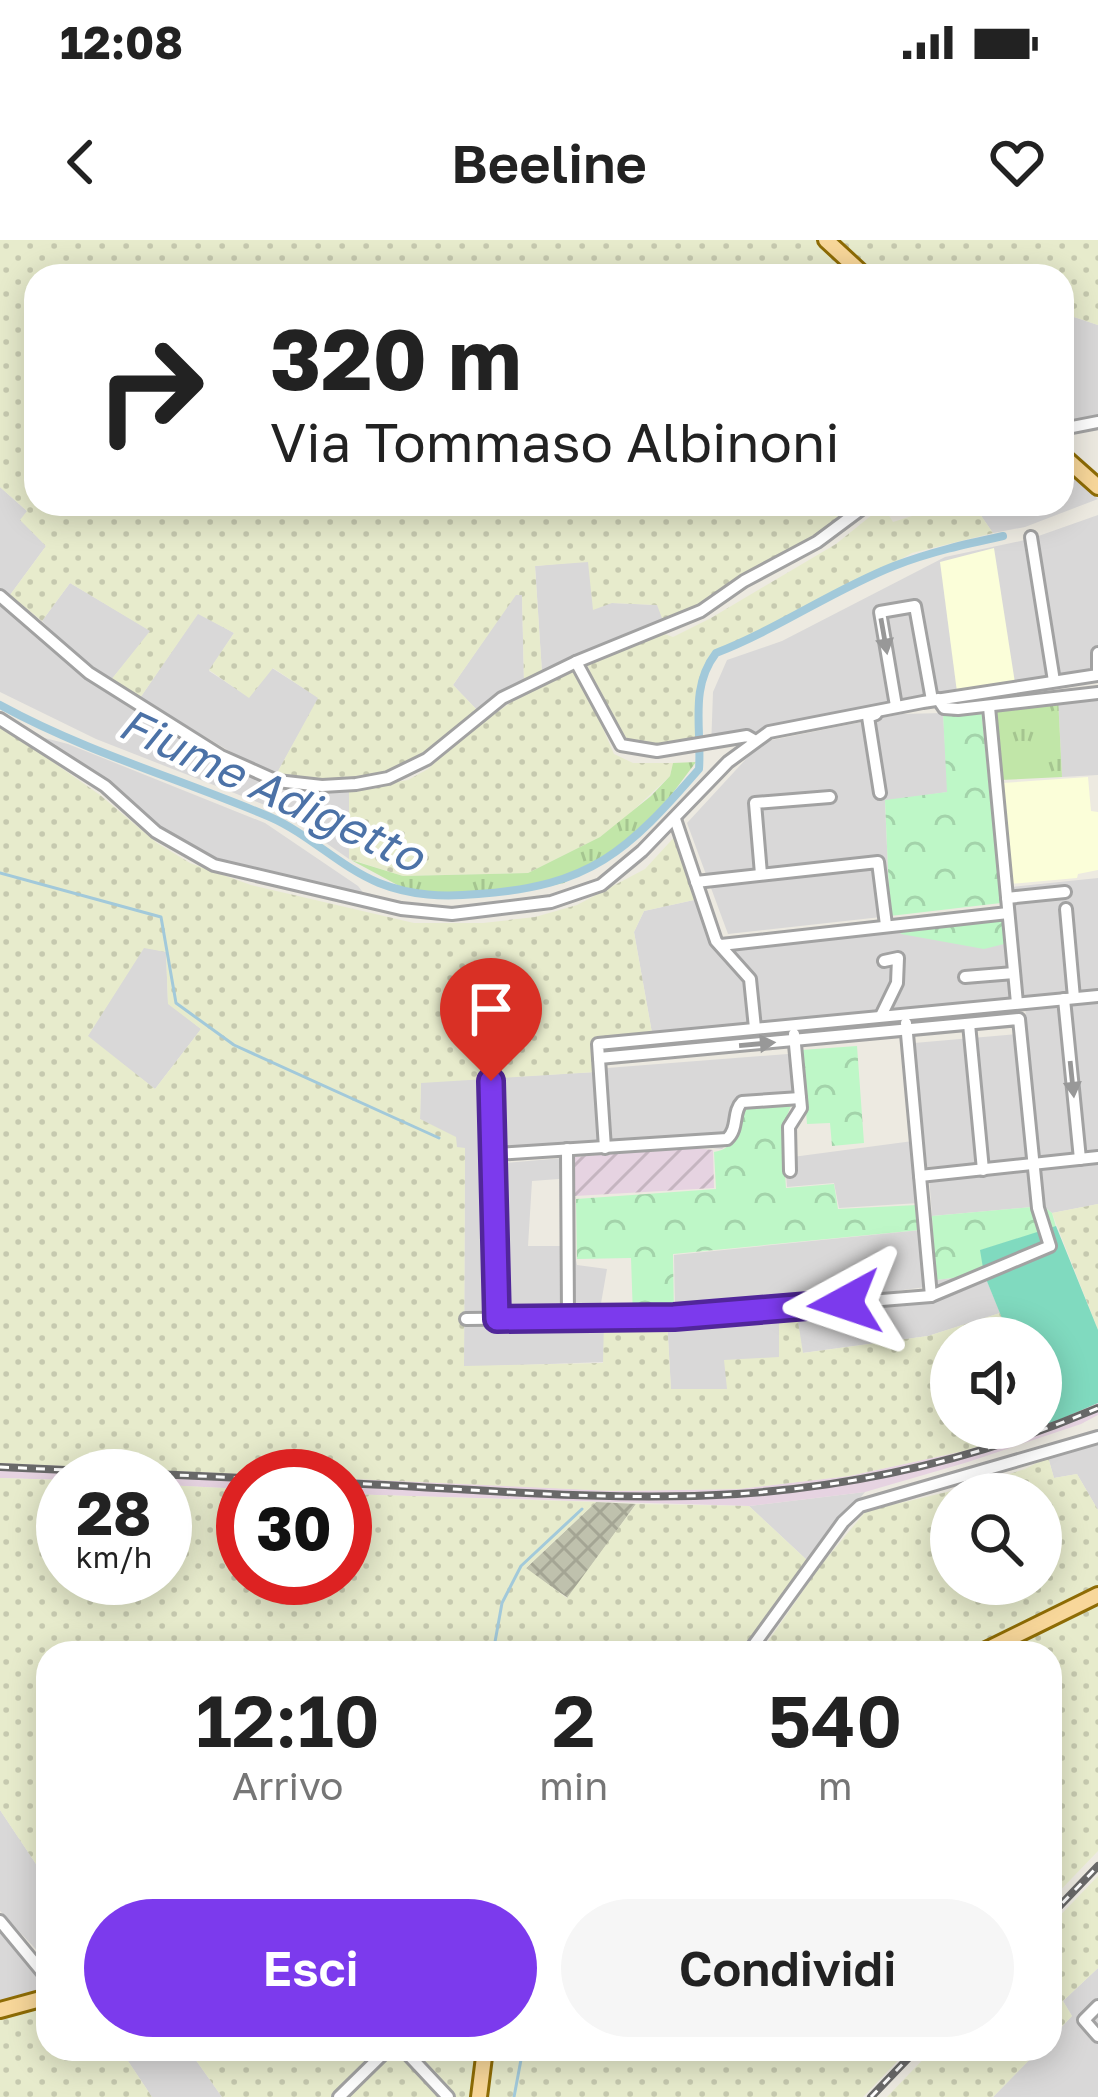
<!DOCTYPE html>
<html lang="it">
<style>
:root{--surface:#fff;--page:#f6f6f6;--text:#222;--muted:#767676;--accent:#7c3aed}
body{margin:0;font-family:"Golos Text",sans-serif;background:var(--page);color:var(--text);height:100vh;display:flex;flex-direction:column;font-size:45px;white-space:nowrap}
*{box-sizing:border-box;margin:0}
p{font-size:39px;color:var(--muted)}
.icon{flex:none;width:66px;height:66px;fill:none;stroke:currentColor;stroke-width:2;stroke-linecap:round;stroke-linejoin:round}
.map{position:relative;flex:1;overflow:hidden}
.details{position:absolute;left:36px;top:1401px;width:1026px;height:420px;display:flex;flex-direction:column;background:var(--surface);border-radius:36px;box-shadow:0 6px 30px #0003}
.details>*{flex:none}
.banner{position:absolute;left:24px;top:24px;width:1050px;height:252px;border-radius:36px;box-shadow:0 6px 30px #0003;background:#fff;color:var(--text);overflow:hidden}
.tools{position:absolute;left:930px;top:1077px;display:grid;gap:24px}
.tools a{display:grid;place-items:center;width:132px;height:132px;border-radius:50%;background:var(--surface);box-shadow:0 6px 30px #0003;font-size:60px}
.speed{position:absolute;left:36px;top:1209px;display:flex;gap:24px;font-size:60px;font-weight:700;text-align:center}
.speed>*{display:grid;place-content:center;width:156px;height:156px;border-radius:50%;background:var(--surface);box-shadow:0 6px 30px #0003;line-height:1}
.speed small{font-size:30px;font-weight:400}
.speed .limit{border:18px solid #d22;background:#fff;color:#111}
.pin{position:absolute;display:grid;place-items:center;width:102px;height:102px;color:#fff;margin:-123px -51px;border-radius:50% 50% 50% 0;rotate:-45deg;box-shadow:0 0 12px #0007}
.pin .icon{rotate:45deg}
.me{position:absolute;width:132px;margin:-66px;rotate:265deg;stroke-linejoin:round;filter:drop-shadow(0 0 9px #0008)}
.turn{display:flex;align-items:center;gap:42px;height:252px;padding:0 48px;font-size:54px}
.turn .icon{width:156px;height:156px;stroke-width:2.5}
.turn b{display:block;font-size:84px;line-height:102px}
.eta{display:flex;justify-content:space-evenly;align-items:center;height:204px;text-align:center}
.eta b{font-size:72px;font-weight:600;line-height:84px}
.button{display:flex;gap:24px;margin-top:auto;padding:24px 48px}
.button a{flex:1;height:138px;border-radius:72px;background:var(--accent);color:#fff;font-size:48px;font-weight:600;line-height:138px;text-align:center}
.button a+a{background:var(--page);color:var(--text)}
.status{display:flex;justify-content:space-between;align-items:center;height:84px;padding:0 60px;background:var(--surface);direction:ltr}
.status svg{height:33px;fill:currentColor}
header{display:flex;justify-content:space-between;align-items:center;height:156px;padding:0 48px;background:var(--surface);font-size:54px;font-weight:600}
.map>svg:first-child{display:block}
</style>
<div class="status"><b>12:08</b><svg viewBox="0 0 49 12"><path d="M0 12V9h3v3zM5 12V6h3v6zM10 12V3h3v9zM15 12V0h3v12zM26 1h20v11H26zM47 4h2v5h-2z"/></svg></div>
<header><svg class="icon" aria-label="back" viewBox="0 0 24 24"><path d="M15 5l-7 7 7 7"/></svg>Beeline<svg class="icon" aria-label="heart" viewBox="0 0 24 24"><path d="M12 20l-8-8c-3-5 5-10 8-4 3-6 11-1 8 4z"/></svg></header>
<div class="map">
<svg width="1098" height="1857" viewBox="0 0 1098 1857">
<defs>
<pattern id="industrial-furrows" width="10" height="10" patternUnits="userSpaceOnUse" patternTransform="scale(3)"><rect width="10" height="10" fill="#e6d3e1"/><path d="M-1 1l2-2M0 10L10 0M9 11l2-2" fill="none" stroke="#c5b5c0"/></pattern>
<pattern id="construction-cross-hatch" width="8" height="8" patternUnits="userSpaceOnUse" patternTransform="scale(3)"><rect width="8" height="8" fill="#bfc1ad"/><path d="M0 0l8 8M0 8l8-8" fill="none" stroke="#a4a594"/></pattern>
<pattern id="farmland-dots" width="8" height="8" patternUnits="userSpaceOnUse" patternTransform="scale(3)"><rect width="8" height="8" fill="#e7ebcc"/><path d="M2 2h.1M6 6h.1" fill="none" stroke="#c6c9af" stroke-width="1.8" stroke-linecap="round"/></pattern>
<pattern id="grass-tufts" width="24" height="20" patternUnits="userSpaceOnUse" patternTransform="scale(3)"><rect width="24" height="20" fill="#c1e6a8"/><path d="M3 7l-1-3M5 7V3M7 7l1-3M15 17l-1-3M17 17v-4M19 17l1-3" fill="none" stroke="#a5c590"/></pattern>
<pattern id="park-crowns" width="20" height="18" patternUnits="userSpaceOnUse" patternTransform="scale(3)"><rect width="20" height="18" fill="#bef7c7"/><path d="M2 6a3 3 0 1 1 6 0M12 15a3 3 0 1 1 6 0" fill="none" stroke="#a3d3aa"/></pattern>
</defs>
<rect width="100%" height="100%" fill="#edeae1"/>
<!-- residential -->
<g fill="#d9d8d8">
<path d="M1062 73 1098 85V183L1062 186Z"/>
<path d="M1062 226 1098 259 1025 287 993 293 973 264H1062Z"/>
<path d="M0 247 28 272 21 280 46 306 10 355 0 349Z"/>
<path d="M1098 275V440L930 461H900L763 488 745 501 711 508 713 452 727 420 782 401 945 317 1030 299Z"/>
<path d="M588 321 612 363 658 365 664 383 542 433 535 326Z"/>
<path d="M70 343 151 391 111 440 63 403 42 381Z"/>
<path d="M515 355H522L524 442 478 471 453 445Z"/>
<path d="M0 362 86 437 231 525 299 552 349 550V619L280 571 96 499 0 452Z"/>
<path d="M198 373 234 393 209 431 249 457 272 428 319 458 277 533 236 515 140 458Z"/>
<path d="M1098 453V535L1062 537 1058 457Z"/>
<path d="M943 473 948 552 885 561 890 676 728 694 687 583 746 519 767 501 902 474Z"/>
<path d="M41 497 68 504 265 583 358 646 368 659 254 632 206 615 164 593 108 544Z"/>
<path d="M1098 638V749L652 793 634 692 644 671 703 658 719 702 1009 673 1011 647Z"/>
<path d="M144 707 166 712 168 763 201 789 155 849 87 797Z"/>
<path d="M1098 760V964L1052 973 1043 966 932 976 929 936 1035 924 1025 764Z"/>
<path d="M1019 794 1032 919 927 927 914 803Z"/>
<path d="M788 814 796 846 793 863 743 867 731 900 722 909 611 899 607 828Z"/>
<path d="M596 832 600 904 497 913 498 1078 604 1080V1122L464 1127 465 909 457 908 420 879 421 842Z"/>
<path d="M913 901 919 963 839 968 834 943 787 947 785 918Z"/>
<path d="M574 917V942L572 938 532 941 528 1006H573L577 1025 607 1029 600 1069 509 1071 504 923Z"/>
<path d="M921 990 926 1047 796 1064 675 1068 674 1015Z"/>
<path d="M984 1034 1000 1073 928 1096 802 1113 797 1075 918 1059 937 1054 936 1040Z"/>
<path d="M779 1076V1117L728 1149 671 1150 667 1080Z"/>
<path d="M1098 1201V1270L1077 1234 1054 1238 1048 1217Z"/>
<path d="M865 1252 809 1322 749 1266Z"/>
<path d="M0 1570 48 1642V1722L0 1671Z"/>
<path d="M0 1687 48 1744V1752L0 1765Z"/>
<path d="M1098 1728V1857H993L1040 1809H1050V1799L1072 1776 1063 1761Z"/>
<path d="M120 1809H188L222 1857H152Z"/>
</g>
<!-- industrial -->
<path fill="url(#industrial-furrows)" d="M611 899 713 910 714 948 575 956 574 917 609 914Z"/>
<!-- education -->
<g fill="#fbfed9">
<path d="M994 308 1015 443 957 452 940 322Z"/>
<path d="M1088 537 1091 571 1098 572V630L1078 634 1077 638 1010 644 1002 543Z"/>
</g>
<!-- railway -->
<g fill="#e6d3e1">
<path d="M1098 1163V1175L1081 1184 968 1222 865 1252 749 1266 345 1254V1237L614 1251 738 1249 849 1236 964 1211 1041 1188Z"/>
<path d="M0 1223 141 1230 309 1236H243V1249L165 1245V1236H63V1240L0 1238Z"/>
</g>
<!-- construction -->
<path fill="url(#construction-cross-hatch)" d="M596 1262 636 1264 568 1358 525 1329Z"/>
<!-- farmland -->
<g fill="url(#farmland-dots)" fill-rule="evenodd">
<path d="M0 0H817L856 36H36V264H865L721 360 664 383 657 365 612 363 593 370 588 322 535 326 542 433 524 442 522 355H516L453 445 478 471 421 520 377 537 338 541H301L277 533 318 458 273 428 249 458 209 430 234 393 198 374 140 458 111 440 150 391 70 343 42 381 10 355 46 306 20 280 27 271 0 247Z"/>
<path d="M840 0H1098V85L1062 73V36H875Z"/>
<path d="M950 264H973L993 293 912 313 781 386 717 409 699 441 696 510 635 512 620 502 587 424 645 399 665 394 673 397 711 378 836 304 883 266 893 282Z"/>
<path d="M577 428 614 514 633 523H673L670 536 626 577 600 597 528 633 403 636 349 619V550L408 540 428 529 467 493 513 461Z"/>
<path d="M0 485 100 555 157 603 190 623 251 645 414 683H483L535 677 577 665 645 629 679 592 703 658 644 671 634 692 652 793 597 798 596 832 421 843 420 879 456 897 457 907 465 908 464 1126 603 1123 604 1080H667L671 1149H727L724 1120 779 1117V1076L797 1075 803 1113 928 1096 1000 1073 1010 1098H951V1188H1036L964 1211 849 1236 738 1249 614 1251 0 1223ZM144 708 166 712 168 764 201 789 155 849 88 796Z"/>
<path d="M1098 964V1090L1052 973Z"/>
<path d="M1048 1217 1054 1238 1077 1234 1098 1270V1348L961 1413H760L821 1325 866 1271 964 1248 1025 1229ZM951 1254H1041V1344H951Z"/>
<path d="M0 1238 63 1240V1338H165V1245L243 1249V1338H345V1254L596 1262 526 1328 567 1358 636 1264 749 1266 809 1322 746 1413H48V1642L0 1570Z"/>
<path d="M1098 1363V1611L1050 1661V1413H995Z"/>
<path d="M1098 1636V1728L1063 1761 1072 1776 1050 1799V1686Z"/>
<path d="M48 1763V1809H120L152 1857H0V1777Z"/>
<path d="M188 1809H909L863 1857H222Z"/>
<path d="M933 1809H1040L993 1857H887Z"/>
</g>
<!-- grass -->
<g fill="url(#grass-tufts)">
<path d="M1058 457 1062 537 1000 540 992 466Z"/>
<path d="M696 522 645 590 615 613 564 643 525 651 416 655 351 620 403 636 528 633 600 597 651 556 670 536 673 523Z"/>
</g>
<!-- park -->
<g fill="url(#park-crowns)">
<path d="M981 468 1001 663 890 676 885 560 947 552 943 473Z"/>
<path d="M1006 676 1008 703 984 709 901 694 900 688Z"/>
<path d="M857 806 864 903 832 906 830 883 807 884 801 810Z"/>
<path d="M792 863 782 889 786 948 834 944 838 969 917 965 920 990 673 1014 674 1077H633L631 1018 577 1019 576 959 716 949 714 912C740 908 733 885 744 869Z"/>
<path d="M1043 966 1052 973 1056 987 981 1010 984 1034 936 1040 932 976Z"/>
</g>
<!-- pitch -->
<path fill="#80dabf" d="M1056 986 1098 1090V1163L1047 1185 1041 1170V1098H1010L984 1034 980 1010Z"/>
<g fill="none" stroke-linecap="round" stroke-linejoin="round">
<!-- stream -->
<g stroke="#a2c9da" stroke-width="3">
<path d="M0 633 161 677 176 763 234 805 439 898"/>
<path d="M493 1413 502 1363 521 1326 582 1269"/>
<path d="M514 1857 523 1809"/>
</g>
<!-- canal -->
<path stroke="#a2c9da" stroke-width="8" d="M0 465C86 512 180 539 270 577 309 594 340 627 379 643 412 656 443 657 478 654 591 646 627 612 699 529 702 489 689 448 716 413 778 389 833 350 894 326 930 312 966 304 1003 296"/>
<!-- minor casing -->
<g stroke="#a2a2a2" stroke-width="16">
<g id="minor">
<path d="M1062 189 1098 182"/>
<path d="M1031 297 1054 441"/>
<path d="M0 356 89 433 221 516 277 541 322 546 356 544 388 538 427 519 502 458 576 422 701 371 744 341 817 302 868 264"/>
<path d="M576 422 621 505 657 511 747 496 754 500"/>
<path d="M938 459 944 468 958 469 1098 453"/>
<path d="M894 467 896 466 880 372 915 366 932 460"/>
<path d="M989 467 1017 763"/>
<path d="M876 474 868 477 880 553"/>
<path d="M0 479 105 546 156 592 214 625 401 669 452 674 551 662 601 645 642 611 728 522 769 492 923 462 1098 435V413"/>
<path d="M675 579 716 701 750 739 755 788"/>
<path d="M761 634 755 563 830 557"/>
<path d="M696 642 878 622 886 685"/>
<path d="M1007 658 1065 652"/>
<path d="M1066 669 1074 758"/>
<path d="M721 705 1008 673"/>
<path d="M965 737 1014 733"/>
<path d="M1064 759 1080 919"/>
<path d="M881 776 897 743 898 718 884 721"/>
<path d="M906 783 931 1056"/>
<path d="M969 784 983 930"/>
<path d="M491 841 497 1079"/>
<path d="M605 908 598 804 1098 756"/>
<path d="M567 909 568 1078"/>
<path d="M495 914 727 899C739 888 732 872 742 862L800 858"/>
<path d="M790 931 789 887 801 868 794 794"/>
<path d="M920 936 1098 917"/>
<path d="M466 1079 674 1077 931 1056 1050 1006 1038 968 1019 779 599 818"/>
<path d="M748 1413 843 1282 860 1266 1098 1197"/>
<path d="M0 1681 48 1739"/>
<path d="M1098 1766 1084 1780 1098 1796"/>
<path d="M403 1809 448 1857"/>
<path d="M339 1857 388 1809"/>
</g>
</g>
<!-- major casing -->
<g stroke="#8e6c05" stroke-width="20">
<g id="major">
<path d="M826 0 865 36"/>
<path d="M1062 215 1098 247"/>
<path d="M980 1413 1098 1355"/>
<path d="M0 1770 48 1757"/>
<path d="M479 1857 485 1809"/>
</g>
</g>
<!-- minor -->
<use href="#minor" stroke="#fff" stroke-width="10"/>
<!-- major -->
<use href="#major" stroke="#f8d79a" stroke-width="14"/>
<!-- rail casing -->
<g stroke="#696969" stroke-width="8">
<g id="rail">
<path d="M0 1227 243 1238"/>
<path d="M345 1243C475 1249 607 1262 737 1254 862 1246 982 1217 1098 1168"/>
<path d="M1050 1676 1098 1626"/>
<path d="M871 1857 917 1809"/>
</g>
</g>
<!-- rail -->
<use href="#rail" stroke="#fff" stroke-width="3" stroke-dasharray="9" stroke-linecap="butt"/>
</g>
<!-- one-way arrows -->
<defs><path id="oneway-solid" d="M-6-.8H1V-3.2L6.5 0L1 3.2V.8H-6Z" transform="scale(3)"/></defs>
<g fill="#989898">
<use href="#oneway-solid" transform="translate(884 396) rotate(80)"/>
<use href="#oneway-solid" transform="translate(757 804) rotate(-5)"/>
<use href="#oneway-solid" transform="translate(1072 839) rotate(84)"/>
</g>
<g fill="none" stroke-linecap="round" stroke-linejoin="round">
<!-- route casing -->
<g stroke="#51269a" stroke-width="30">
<path id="route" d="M491 841 497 1079 674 1077 845 1063"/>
</g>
<!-- route -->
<use href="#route" stroke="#7c3aed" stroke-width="21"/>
</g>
<g text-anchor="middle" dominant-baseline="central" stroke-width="9" stroke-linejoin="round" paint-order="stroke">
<!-- water labels -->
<g font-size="45" font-style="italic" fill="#4c72a7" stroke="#fff">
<text transform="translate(272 549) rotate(25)">Fiume Adigetto</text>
</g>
</g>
</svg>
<div class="tools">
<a><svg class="icon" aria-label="sound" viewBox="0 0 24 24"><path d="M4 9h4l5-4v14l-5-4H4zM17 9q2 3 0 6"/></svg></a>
<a><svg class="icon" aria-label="search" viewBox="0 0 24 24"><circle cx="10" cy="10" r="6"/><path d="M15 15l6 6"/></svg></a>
</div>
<div class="speed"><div>28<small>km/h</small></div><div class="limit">30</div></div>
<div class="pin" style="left:491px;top:841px;background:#d93025"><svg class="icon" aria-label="arrive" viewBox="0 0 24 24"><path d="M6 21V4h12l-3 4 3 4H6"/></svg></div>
<svg class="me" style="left:845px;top:1063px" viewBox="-20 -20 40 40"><path d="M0-17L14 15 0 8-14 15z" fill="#7c3aed" stroke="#fff" stroke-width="4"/></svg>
<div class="banner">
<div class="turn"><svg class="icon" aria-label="right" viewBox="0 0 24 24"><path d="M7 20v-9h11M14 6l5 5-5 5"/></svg><div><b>320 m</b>Via Tommaso Albinoni</div></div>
</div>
<section class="details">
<div class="eta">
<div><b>12:10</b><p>Arrivo</p></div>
<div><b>2</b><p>min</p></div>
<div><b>540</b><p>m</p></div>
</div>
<div class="button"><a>Esci</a><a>Condividi</a></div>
</section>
</div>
